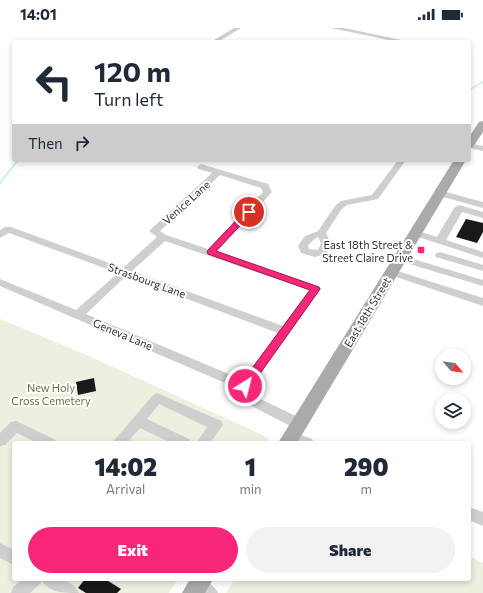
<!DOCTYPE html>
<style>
:root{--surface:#fff;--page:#f2f2f3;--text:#1f2937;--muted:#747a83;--accent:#f62779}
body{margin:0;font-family:Commissioner,sans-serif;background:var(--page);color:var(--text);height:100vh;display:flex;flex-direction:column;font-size:15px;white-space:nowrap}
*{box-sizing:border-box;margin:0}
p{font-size:13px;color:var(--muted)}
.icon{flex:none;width:22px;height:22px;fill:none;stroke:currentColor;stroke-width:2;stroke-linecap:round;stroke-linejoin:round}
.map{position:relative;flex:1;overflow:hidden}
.drawer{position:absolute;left:12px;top:413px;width:459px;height:140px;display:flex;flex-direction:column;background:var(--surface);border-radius:4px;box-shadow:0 2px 6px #0003}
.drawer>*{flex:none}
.banner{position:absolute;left:12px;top:12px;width:459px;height:122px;border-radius:4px;box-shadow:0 2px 6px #0003;background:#fff;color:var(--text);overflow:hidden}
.needle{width:26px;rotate:119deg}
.fabs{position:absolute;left:435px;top:321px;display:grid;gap:8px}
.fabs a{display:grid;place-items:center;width:36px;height:36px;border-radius:50%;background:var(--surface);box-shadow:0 2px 6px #0003;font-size:20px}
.pin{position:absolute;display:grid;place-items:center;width:34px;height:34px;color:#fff;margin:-17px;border:2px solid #fff;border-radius:50%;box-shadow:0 1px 4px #0007}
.me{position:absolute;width:44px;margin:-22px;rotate:36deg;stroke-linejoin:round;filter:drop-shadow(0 0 3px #0008)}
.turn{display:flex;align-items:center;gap:14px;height:84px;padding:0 16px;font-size:18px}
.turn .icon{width:52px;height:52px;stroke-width:2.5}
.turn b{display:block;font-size:28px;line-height:34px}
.then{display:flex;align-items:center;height:38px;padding:0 16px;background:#0003;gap:8px;font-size:15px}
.eta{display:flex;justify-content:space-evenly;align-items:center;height:68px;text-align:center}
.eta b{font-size:24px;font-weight:800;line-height:28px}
.button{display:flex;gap:8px;margin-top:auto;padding:8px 16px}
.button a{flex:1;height:46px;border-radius:24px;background:var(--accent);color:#fff;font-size:16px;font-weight:800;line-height:46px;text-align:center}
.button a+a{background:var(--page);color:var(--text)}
.status{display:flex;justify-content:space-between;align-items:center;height:28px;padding:0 20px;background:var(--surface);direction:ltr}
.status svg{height:11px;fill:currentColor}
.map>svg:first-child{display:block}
</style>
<div class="status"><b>14:01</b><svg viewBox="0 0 49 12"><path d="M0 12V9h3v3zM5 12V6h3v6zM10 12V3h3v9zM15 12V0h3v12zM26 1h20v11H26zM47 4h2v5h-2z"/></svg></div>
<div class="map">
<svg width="483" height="565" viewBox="0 0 483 565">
<rect width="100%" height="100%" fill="#fff"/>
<!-- green -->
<g fill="#edefdf">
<path d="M0 291 89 328 269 410 265 415H14V551H178L169 565H0Z"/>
<path d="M469 528 483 535V565H226L235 551H469Z"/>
</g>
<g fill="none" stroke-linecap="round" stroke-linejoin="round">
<!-- stream-far1 -->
<path stroke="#caeef0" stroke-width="1.5" d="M469 62 483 54"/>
<!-- stream -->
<path stroke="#caeef0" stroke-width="2" d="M0 155 18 132"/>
</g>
<!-- building -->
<g fill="#191919">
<path d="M466 191 483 195V204L477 215 456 209Z"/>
<path d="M94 350 96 363 78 367 76 354Z"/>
<path d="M85 551H105L121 561 117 565H86L78 560Z"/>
</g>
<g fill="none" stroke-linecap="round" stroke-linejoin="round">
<!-- minor -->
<g fill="#cfcfcf" fill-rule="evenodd">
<path d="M234 0H241L218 14H211Z"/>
<path d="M331 0H344L411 14H398Z"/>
<path d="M277 12H288L291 14H274Z"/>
<path d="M469 115 483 118V123L469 120Z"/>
<path d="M398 132H406L378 171 347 177 341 182 326 205 331 215 326 226 315 229 301 225 298 218 305 208 318 203 335 178 341 173 372 167ZM318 209 321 215 318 222 309 221 308 218 312 213Z"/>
<path d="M201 136 268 156 272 164 217 224 320 259 321 261 251 359 254 368 304 392 306 396 304 400 299 401 294 400 244 374 239 361 0 258V251L76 282 118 245 9 205 0 210V202L5 199H11L123 240 157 209 149 203 151 201 212 145 198 141 197 139ZM220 147 261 160 263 164 208 221 166 207 160 203ZM165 213 309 262 283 298 132 243ZM126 248 278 305 243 352 86 286Z"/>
<path d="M439 162 483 174V180L436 167 435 165 436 163Z"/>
<path d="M459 177 483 184V190L462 184 446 212 483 224V230L412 207 410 205 415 202 437 209 454 180Z"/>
<path d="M440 224 483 237V243L436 229 435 227 436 225Z"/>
<path d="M400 227 483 252V258L396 232 395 230 396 228Z"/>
<path d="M391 241 483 270V278L387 246 386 244Z"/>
<path d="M157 365 221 393 223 397 210 415H196L207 399 159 376 147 391 189 411 191 415H171L140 400 127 415H112L153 367Z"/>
<path d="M16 393 54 411 56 415H37L17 405 5 417 0 418V405L11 394Z"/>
<path d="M291 403 312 411 314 415C304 415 289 418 284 408L286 404Z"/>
<path d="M469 479 483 484V498L469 492Z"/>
<path d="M0 515 14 522V537L0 530Z"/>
<path d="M23 551C40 551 70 545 79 565 65 565 48 565 42 552L40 556 30 565H11L13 559Z"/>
<path d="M195 551C204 551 215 557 218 565H194L191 563 189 558 191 553Z"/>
</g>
<!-- major -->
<g fill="#aaa" fill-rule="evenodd">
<path d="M483 93V104L473 119 469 120V109L479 94Z"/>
<path d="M454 132H466L297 415H278Z"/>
<path d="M190 551H213L205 565H182Z"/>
</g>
</g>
<!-- route -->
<path fill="#f62779" stroke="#a0194f" d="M246 182H251L253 184 216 223 319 259 320 261 249 361H241L240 358 241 355 310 262 208 226 207 224 208 222Z"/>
<!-- markers -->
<rect fill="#f62779" stroke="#fff" stroke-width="1.5" x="417" y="218" width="8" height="8" rx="2"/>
<g text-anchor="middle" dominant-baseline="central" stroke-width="4" stroke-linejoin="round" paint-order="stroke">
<!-- street labels -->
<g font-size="11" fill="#323232" stroke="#fff">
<text transform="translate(186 174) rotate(-42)">Venice Lane</text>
<text transform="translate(147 252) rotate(20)">Strasbourg Lane</text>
<text transform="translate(367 284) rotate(-59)">East 18th Street</text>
<text transform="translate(123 306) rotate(23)">Geneva Lane</text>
</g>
<!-- poi labels -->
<g font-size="11" fill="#323232" stroke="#fff" text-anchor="end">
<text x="413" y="216">East 18th Street &amp;<tspan x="413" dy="13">Street Claire Drive</tspan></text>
</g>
<!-- park labels -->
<g font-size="11" fill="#67733a" stroke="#fff">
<text x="51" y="359">New Holy<tspan x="51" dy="13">Cross Cemetery</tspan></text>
</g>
</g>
</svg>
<div class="fabs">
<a><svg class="needle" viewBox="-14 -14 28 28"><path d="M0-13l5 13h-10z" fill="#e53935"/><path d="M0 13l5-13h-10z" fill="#747a83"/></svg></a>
<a><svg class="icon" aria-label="layers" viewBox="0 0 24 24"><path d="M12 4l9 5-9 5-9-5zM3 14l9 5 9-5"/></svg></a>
</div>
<div class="pin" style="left:249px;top:184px;background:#d93025"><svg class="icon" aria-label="arrive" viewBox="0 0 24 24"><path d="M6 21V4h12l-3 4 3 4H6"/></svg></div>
<svg class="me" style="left:245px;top:358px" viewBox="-20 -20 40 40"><circle r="17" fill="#f62779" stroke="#fff" stroke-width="3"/><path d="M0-11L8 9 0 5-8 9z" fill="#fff"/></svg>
<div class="banner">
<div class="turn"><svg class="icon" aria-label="left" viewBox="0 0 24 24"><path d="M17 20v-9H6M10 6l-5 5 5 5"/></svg><div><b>120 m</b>Turn left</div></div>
<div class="then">Then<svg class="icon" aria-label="right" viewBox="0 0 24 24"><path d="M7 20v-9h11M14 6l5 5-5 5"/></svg></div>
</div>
<section class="drawer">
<div class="eta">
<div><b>14:02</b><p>Arrival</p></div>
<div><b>1</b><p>min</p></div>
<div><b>290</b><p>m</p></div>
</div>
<div class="button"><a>Exit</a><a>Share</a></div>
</section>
</div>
